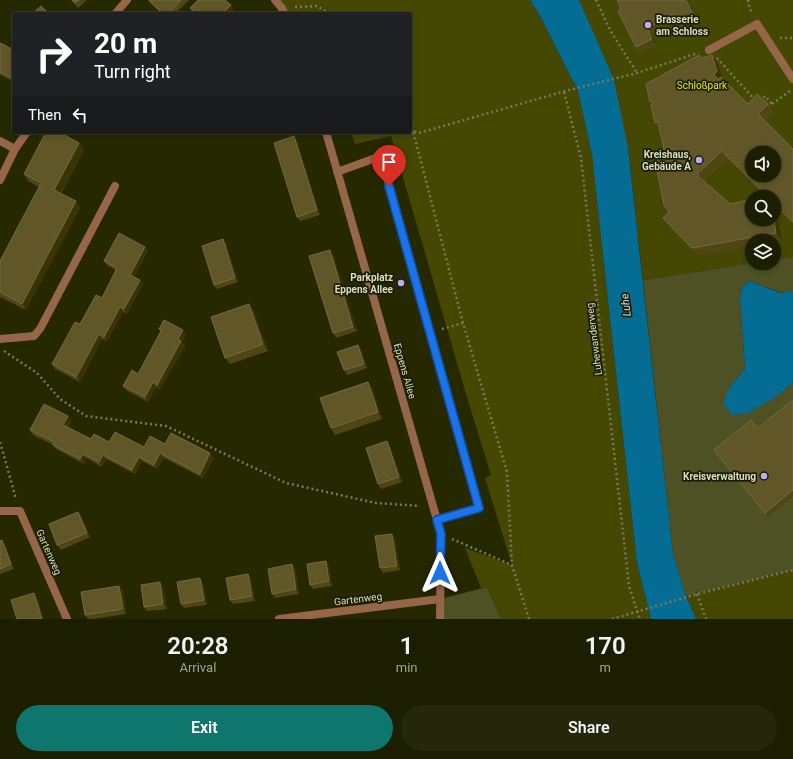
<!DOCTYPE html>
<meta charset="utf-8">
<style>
:root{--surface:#1c1e00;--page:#25270a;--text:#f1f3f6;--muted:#a0a299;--line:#3a3c22;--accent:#0f766e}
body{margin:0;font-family:Roboto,sans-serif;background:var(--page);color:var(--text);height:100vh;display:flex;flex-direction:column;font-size:15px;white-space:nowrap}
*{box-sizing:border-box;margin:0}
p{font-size:13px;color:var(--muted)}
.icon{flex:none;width:22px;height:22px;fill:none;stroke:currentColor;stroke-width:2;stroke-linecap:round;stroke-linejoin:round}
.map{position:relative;height:619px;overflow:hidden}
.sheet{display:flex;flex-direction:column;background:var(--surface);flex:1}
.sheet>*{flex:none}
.hud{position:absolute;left:12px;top:12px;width:400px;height:122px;border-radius:4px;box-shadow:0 2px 6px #0003,0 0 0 1px var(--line);background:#202124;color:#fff;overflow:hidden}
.buttons{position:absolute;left:745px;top:146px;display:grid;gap:8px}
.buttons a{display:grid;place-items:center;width:36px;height:36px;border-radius:50%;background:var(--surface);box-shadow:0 2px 6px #0003,0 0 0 1px var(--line);font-size:20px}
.pin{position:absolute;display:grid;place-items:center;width:34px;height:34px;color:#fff;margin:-41px -17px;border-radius:50% 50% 50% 0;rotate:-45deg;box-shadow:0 0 4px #0007}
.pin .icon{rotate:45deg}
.me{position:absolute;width:44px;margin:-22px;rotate:0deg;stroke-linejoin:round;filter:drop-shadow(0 0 3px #0008)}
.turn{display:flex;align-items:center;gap:14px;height:84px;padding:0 16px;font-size:18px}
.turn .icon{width:52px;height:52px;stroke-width:2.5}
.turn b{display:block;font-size:28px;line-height:34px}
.then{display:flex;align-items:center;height:38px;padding:0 16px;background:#0003;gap:8px;font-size:15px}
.eta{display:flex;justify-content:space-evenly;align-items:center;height:68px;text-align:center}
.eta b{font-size:24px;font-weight:600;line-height:28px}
.action{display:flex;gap:8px;margin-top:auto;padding:8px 16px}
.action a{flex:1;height:46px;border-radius:24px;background:var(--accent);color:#fff;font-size:16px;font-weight:600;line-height:46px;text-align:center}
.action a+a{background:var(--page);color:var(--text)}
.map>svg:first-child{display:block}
</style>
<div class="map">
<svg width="793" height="619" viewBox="0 0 793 619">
<rect width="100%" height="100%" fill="#262800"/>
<!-- green -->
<g fill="#454803" fill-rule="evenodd">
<path d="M275 0H530L540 16 578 91 592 155 637 563 651 619H501L487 587 481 588 465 548 512 565 485 478 491 475 466 394 391 136 355 144 351 132H410V14H285Z"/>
<path d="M579 0H793V257L774 260V241H752V263H753L643 280 628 148ZM752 153H774V175H752ZM752 197H774V219H752Z"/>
<path d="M793 570V619H696L686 596Z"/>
</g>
<!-- forest -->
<g fill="#4e5123">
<path d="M793 257V291L782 293 749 281 742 287 740 299 745 368 729 388 780 394 793 382V570L686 596 673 554 643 280 753 263H774V260Z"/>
<path d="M487 587 501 619H440V599Z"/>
</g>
<!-- water -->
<g fill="#056c93">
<path d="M530 0H579L614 80 628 148 673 554 686 596 696 619H651L637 563 592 155 578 91 540 16Z"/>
<path d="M749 281 781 293 793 291V382L780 394 748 413 732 415 723 403 729 388 745 368 740 299 742 287Z"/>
</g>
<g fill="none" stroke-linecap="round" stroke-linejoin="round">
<!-- path -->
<g stroke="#777a5a" stroke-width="2.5" stroke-dasharray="2 3" stroke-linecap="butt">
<path d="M596 0 610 30 637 73"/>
<path d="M748 0V3L752 13"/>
<path d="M295 7 317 6 330 14"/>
<path d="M780 38H793"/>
<path d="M717 58 755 100"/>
<path d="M564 92 581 158 629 586 640 619"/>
<path d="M760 101 765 96 772 104"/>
<path d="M768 107 790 91"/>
<path d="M410 116 413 131 410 130"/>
<path d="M442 329 463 323"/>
<path d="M4 351 37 373 60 399 86 416 166 426 286 483 376 503 420 506"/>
<path d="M0 442 16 499"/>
<path d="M452 539 512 565"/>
<path d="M697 594 706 619"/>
<path d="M529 619 512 565 507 472 463 323 413 131 419 133 569 90 637 73 698 53"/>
<path d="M612 619 697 594 793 570"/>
</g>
<!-- service -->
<g stroke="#966648" stroke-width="8">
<path d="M709 50 757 24 793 79"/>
<path d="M337 172 381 156 479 508 437 520"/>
<path d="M0 339 34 336 40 329 115 186"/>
</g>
<!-- minor -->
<g stroke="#966648" stroke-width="8">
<path d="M275 0 281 7 285 14"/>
<path d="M115 14 127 0"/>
<path d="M326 132 441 534 440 619"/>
<path d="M0 141 15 149"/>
<path d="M0 180 15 149 27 132"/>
<path d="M0 511H20L67 619"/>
<path d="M279 619 440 599"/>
</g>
</g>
<!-- wall -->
<g fill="#514514">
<path d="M71 0H87L78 8Z"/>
<path d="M148 0H189L175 14H162L151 4Z"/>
<path d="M617 0H687L697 20 681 29 676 22 651 34 657 45 640 53 636 47 621 9Z"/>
<path d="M0 43 14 50V82L0 75Z"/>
<path d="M712 55 718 64 723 79 748 104H768L774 113 765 121 793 149V224L774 205V197H766L728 159 704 182 730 204 774 219V216L775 219 779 225 782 241 774 243V241H752V247L698 256 669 227 663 218 669 212 665 153 660 130 655 123 652 104 650 102Z"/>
<path d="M294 136 297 141 320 215 300 221 297 217Z"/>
<path d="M79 143 84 150 61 194 80 208 26 310 0 297V261L39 187 28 181 24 174Z"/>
<path d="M223 239 226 244 238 282 217 289 214 285Z"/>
<path d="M145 247 148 251 134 277 140 280 143 284 127 314 123 312 107 341 102 339 80 382 55 369 52 364 80 324 102 298 116 270 108 266 104 261Z"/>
<path d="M333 255 357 331 336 338 333 333Z"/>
<path d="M254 311 268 351 230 364 225 358Z"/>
<path d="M159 329 183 330 186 335 182 342 185 346 160 389 156 387 148 402 126 390 123 386 138 374 161 332Z"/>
<path d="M358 345 361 349 367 368 347 375 344 370Z"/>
<path d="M372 388 382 419 335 435 331 428Z"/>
<path d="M793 400V497L768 517 714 450 758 428Z"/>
<path d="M68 416 71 421 68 427 91 439 144 447 165 444 214 458 203 478 164 458 157 469 142 461 135 474 106 459 102 467 86 458 84 464 56 449 53 445 33 435 30 430Z"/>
<path d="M387 441 390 446 402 482 381 489 378 484Z"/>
<path d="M78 512 81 516 90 537 61 550 57 545Z"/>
<path d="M395 538 400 570 383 573 380 568Z"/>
<path d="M0 541 5 545 14 569 0 574Z"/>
<path d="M292 564 295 569 299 594 275 598 272 594Z"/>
<path d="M329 566 332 586 313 589 310 585Z"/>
<path d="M248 574 251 579 255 601 233 604 230 600Z"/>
<path d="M203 583 207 605 184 608 181 604Z"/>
<path d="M163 587 167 609 147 611 144 607Z"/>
<path d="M123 591 126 614 93 619H88L85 615Z"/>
</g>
<!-- shaded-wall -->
<g fill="#3a3304">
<path d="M686 0H687L697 20 693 14Z"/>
<path d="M231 5 234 10 230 14H222Z"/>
<path d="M647 28 651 34 657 45 652 39Z"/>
<path d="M712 55 718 64 723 80 720 84 714 75Z"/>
<path d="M294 136 297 141 320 215 317 210Z"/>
<path d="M79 143 84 150 59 197 54 190Z"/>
<path d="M698 173 704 182 699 177Z"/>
<path d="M76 201 80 208 26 310 22 304Z"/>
<path d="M774 216 775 219 779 225 782 241 776 233 772 219H774Z"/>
<path d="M223 239 226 244 238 282 235 278Z"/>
<path d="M145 247 148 251 133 279 130 275Z"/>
<path d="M330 250 333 255 357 331 353 327Z"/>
<path d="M140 280 143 284 127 314 124 309Z"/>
<path d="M249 304 254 311 268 351 263 344Z"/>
<path d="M120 307 123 312 107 341 104 337Z"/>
<path d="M183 330 186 335 182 342 185 346 160 389 157 385 178 339Z"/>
<path d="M99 334 102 339 80 382 76 377Z"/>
<path d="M358 345 361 349 367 368 364 364Z"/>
<path d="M153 382 156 387 148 402 145 397Z"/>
<path d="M368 382 372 388 382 419 378 412Z"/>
<path d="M68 416 71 421 66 429 63 425Z"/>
<path d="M387 441 390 446 402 482 399 477Z"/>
<path d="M160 453 164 458 157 469 154 465Z"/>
<path d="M210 453 214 458 203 478 200 474Z"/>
<path d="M83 454 86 458 84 464 80 459Z"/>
<path d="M103 455 106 459 102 467 99 462Z"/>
<path d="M139 457 142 461 135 474 132 470Z"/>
<path d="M78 512 81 516 90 537 87 533Z"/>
<path d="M392 534 395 538 400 570 397 566Z"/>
<path d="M2 540 5 545 14 569 11 564Z"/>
<path d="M326 561 329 566 332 586 329 581Z"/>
<path d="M292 564 295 569 299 594 296 589Z"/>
<path d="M248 574 251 579 255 601 252 596Z"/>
<path d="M200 578 203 583 207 605 204 600Z"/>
<path d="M160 582 163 587 167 609 163 604Z"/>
<path d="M119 586 123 591 126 614 123 609Z"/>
<path d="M34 593 37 598 44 619H42Z"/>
</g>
<!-- building -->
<g fill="#605628" stroke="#736b41" fill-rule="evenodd">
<path d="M72 0H79L75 3Z"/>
<path d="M149 0H181L168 14H163Z"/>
<path d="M198 0H225L231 5 222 14H196L190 8Z"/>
<path d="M617 0H686L693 14 676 22 673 15 647 28 652 39 636 47 618 11 621 9Z"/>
<path d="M41 6 49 14H32Z"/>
<path d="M0 43 14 50V79L0 72Z"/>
<path d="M699 55 702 58 712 55 717 71 714 75 718 79 721 77 748 104 757 94 768 104 758 114 793 149V222L774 203V197H768L722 151 698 173 699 177 730 204 752 199V219H774L776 233 692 248 663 218 669 212 664 205 655 161 665 153 658 122 655 123 651 105 653 103 652 101 650 102 646 84ZM752 153H774V175H752Z"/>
<path d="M46 132H59L79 143 54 190 76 201 22 304 0 292V261L41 183 24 174Z"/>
<path d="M294 136 317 210 297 217 274 143Z"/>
<path d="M119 233 145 247 130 275 140 280 124 309 120 307 104 337 99 334 76 377 52 364 75 322 80 324 96 295 102 298 117 268 104 261Z"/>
<path d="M223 239 235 278 214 285 202 246Z"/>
<path d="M330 250 353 327 333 333 309 256Z"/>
<path d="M249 304 263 344 225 358 211 317Z"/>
<path d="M164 320 183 330 178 339 181 341 157 385 153 382 145 397 123 386 132 370 138 374 161 331 159 329Z"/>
<path d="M358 345 364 364 344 370 337 352Z"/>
<path d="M368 382 378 412 331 428 320 398Z"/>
<path d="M793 400V490L765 513 714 450 751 420 758 428Z"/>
<path d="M44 404 68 416 63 425 91 439 94 434 109 442 115 432 144 447 150 436 165 444 171 433 210 453 200 474 160 453 154 465 139 457 132 470 103 455 99 462 83 454 80 459 53 445 54 442 30 430Z"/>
<path d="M387 441 399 477 378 484 366 448Z"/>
<path d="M78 512 87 533 57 545 49 524Z"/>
<path d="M392 534 397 566 380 568 375 536Z"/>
<path d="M2 540 11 564 0 569V541Z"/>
<path d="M326 561 329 581 310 585 307 564Z"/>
<path d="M292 564 296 589 272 594 268 569Z"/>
<path d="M248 574 252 596 230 600 226 578Z"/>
<path d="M200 578 204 600 181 604 177 582Z"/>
<path d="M160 582 163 604 144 607 141 585Z"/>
<path d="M119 586 123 609 85 615 81 592Z"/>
<path d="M34 593 42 619H17L11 600Z"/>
</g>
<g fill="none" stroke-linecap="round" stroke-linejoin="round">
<!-- route casing -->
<g stroke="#114b97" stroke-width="10">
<path id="route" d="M389 186 479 508 437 520 441 534 440 573"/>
</g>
<!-- route -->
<use href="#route" stroke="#1a73e8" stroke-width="7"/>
</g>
<!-- markers -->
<g fill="#b9abf7" stroke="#1c1e01" stroke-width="1.5">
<circle cx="648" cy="25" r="4"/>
<circle cx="699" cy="160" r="4"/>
<circle cx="401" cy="283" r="4"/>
<circle cx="764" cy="476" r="4"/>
</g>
<g text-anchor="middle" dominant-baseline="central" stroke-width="3.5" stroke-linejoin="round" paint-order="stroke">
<!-- poi labels -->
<g font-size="10" font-weight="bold" fill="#daddc7" stroke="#1c1e01" text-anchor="end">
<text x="656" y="19" text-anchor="start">Brasserie<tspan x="656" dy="12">am Schloss</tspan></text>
<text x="691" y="154">Kreishaus,<tspan x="691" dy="12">Gebäude A</tspan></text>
<text x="393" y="277">Parkplatz<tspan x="393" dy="12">Eppens Allee</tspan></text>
<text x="756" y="476">Kreisverwaltung</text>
</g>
<!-- park labels -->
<g font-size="10" fill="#e3eb12" stroke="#1c1e01">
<text x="702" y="85">Schloßpark</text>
</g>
<!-- street labels -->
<g font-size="10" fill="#daddc7" stroke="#1c1e01">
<text transform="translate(594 339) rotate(-97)">Luhewanderweg</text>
<text transform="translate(405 371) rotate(74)">Eppens Allee</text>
<text transform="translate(49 552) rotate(66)">Gartenweg</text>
<text transform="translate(358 599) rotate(-7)">Gartenweg</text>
</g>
<!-- water labels -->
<g font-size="11" font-style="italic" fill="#c3e1f2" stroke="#1c1e01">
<text transform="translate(626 305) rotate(-97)">Luhe</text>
</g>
</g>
</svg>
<div class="buttons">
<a><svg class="icon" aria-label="sound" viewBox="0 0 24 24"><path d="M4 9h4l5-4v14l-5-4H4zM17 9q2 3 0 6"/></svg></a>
<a><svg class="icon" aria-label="search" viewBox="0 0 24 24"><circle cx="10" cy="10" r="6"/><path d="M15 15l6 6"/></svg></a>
<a><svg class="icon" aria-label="layers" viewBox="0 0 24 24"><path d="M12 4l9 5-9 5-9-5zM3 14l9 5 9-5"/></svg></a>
</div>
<div class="pin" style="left:389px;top:186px;background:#d93025"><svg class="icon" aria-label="arrive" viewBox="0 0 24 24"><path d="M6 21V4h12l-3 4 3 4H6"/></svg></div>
<svg class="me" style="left:440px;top:573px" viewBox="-20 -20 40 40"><path d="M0-17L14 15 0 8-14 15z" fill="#1a73e8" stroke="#fff" stroke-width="4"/></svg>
<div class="hud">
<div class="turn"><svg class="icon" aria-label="right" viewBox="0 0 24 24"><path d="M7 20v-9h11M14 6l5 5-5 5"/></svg><div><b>20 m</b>Turn right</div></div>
<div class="then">Then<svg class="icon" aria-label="left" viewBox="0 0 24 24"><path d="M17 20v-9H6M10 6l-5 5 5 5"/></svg></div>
</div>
</div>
<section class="sheet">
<div class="eta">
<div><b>20:28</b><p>Arrival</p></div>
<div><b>1</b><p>min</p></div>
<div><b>170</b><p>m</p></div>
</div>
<div class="action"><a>Exit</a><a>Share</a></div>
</section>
